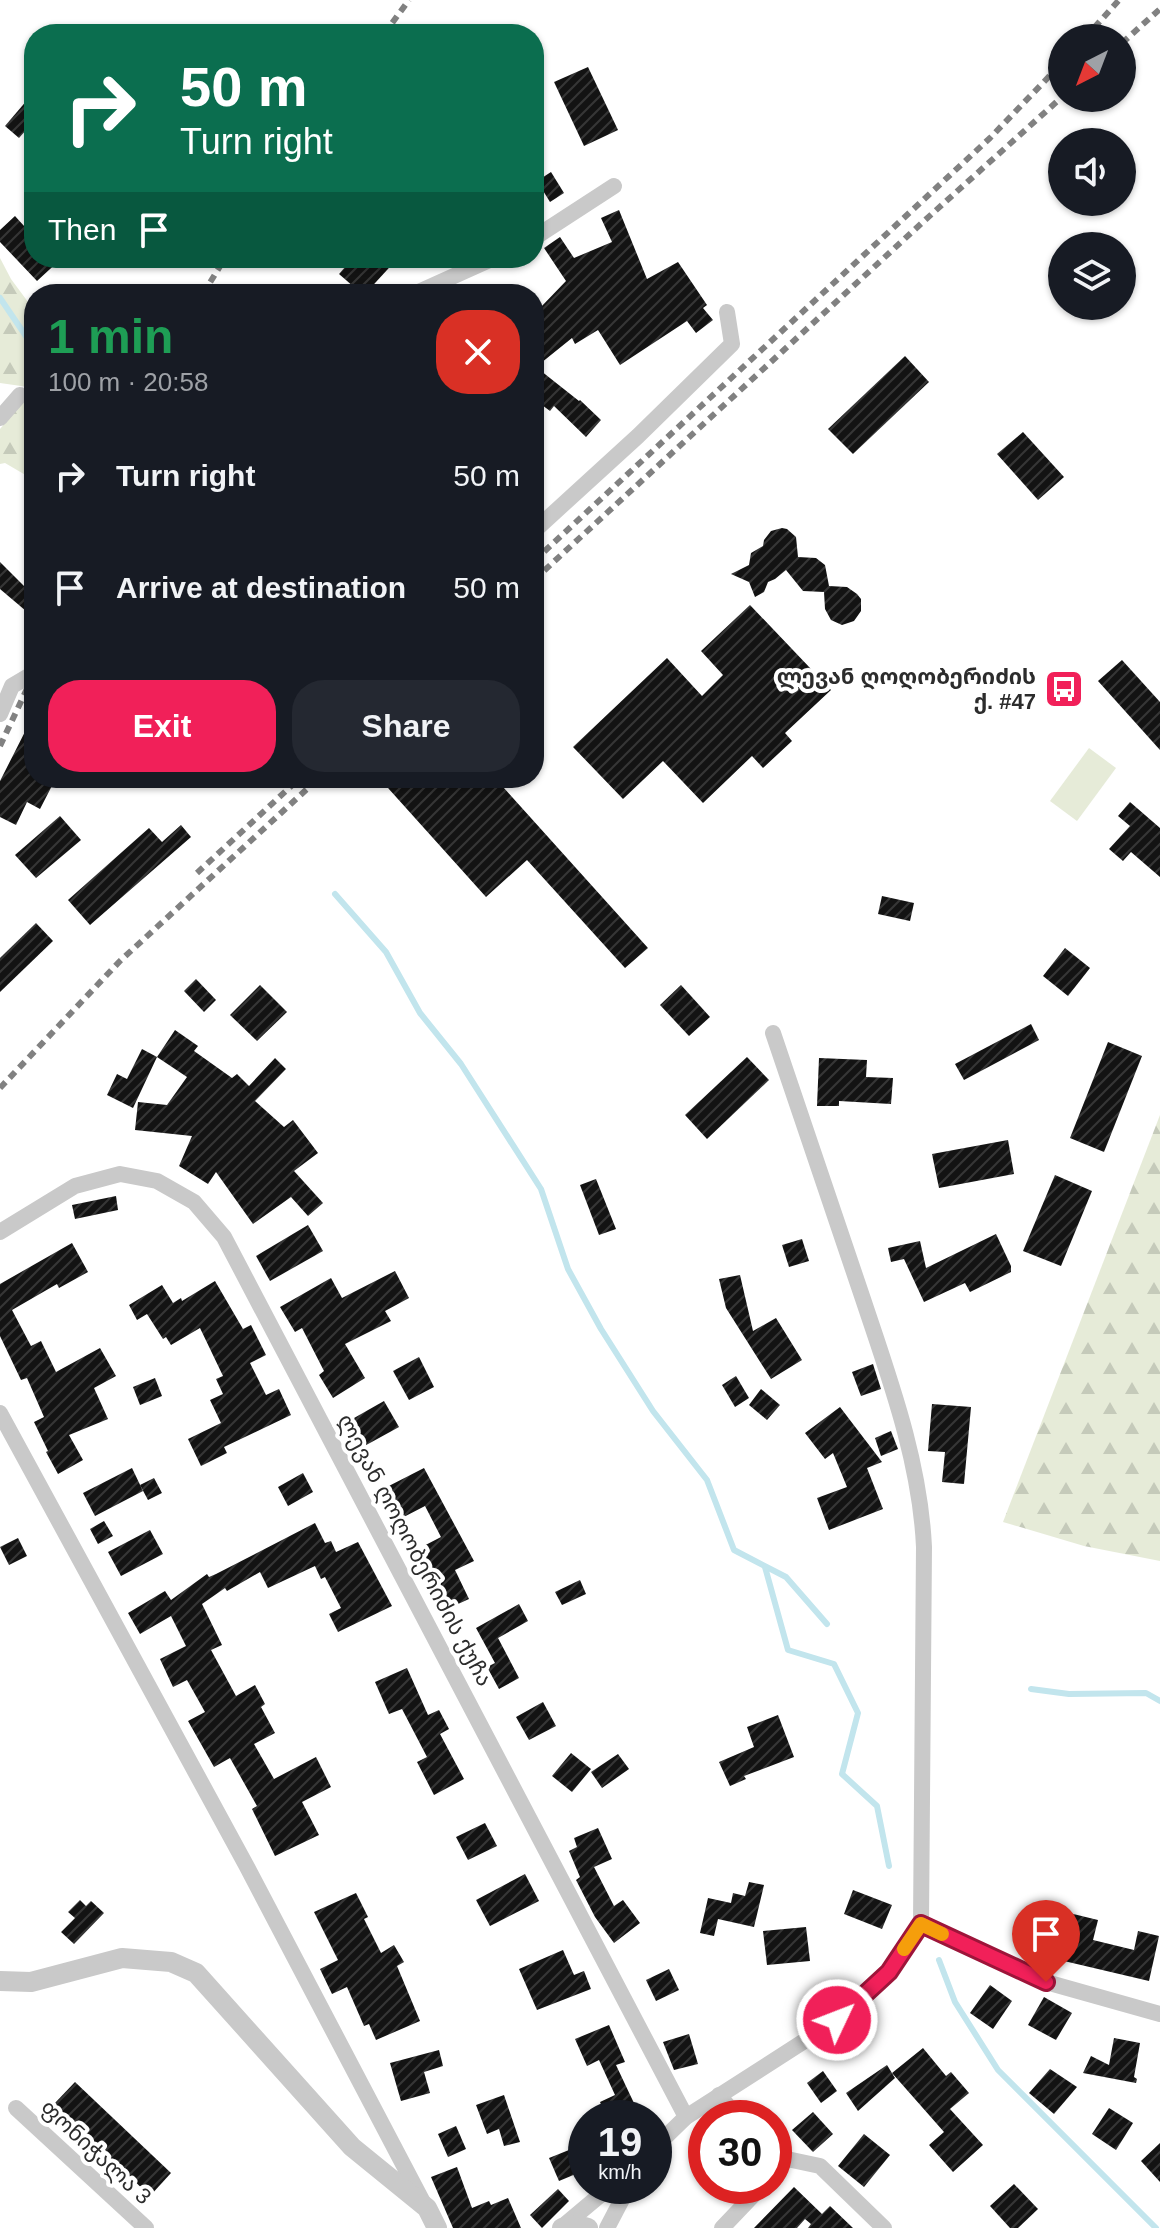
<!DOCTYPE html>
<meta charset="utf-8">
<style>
:root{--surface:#171b24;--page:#242831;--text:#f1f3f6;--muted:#9ea1a6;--accent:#f12059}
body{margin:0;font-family:Arial,"Noto Sans Georgian",sans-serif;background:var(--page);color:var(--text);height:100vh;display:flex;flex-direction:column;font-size:30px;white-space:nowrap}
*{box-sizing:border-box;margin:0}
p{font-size:26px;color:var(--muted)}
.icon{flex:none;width:44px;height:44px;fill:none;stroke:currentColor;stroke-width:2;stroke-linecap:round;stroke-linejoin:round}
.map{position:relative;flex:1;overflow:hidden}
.drawer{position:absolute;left:24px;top:284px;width:520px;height:504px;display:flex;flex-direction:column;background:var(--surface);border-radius:32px;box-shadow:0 2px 6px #0004}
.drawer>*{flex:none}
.banner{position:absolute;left:24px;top:24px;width:520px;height:244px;border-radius:32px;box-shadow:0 2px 6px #0004;background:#0b6e4f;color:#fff;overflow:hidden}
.needle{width:52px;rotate:222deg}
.fabs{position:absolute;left:1048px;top:24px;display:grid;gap:16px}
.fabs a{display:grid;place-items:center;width:88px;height:88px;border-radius:50%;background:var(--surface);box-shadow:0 2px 6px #0004;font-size:40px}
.speed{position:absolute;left:568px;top:2100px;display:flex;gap:16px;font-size:40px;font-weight:700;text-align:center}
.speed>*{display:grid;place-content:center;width:104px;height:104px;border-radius:50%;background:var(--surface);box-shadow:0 2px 6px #0004;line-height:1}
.speed small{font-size:20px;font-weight:400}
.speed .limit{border:12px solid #d22;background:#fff;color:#111}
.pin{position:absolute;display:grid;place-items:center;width:68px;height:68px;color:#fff;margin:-82px -34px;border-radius:50% 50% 50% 0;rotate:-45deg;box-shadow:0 0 8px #0007}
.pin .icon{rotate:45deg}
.me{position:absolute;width:88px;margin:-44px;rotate:47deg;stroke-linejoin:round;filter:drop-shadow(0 0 6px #0008)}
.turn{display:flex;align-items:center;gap:28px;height:168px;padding:0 24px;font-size:36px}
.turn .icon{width:104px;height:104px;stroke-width:2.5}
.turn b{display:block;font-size:56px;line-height:68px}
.then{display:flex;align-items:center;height:76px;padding:0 24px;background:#0003;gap:16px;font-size:30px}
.round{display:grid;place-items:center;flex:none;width:84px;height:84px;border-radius:32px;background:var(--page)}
.summary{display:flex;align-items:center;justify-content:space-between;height:136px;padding:0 24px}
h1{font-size:48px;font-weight:700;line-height:60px;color:#1e9e55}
.action{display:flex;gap:16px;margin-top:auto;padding:16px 24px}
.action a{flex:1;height:92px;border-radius:32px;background:var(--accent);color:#fff;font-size:32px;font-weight:700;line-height:92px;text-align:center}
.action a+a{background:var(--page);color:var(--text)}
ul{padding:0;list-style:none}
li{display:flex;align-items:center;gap:24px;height:112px;padding:0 24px}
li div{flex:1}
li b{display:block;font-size:30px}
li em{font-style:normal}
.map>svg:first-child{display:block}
</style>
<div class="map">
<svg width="1160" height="2228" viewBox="0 0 1160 2228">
<defs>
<pattern id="forest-firs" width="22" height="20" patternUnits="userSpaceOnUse" patternTransform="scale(2)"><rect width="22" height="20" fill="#e6ebd8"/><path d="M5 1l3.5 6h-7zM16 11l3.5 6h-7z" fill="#c5caba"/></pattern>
<pattern id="building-hatch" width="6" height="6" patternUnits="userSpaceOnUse" patternTransform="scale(2)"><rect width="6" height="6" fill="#131313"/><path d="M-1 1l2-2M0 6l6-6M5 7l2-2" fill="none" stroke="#363636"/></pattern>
</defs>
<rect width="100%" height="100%" fill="#fff"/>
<!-- green -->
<path fill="#e6ebd8" d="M1089 748 1116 768 1077 821 1050 801Z"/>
<!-- forest -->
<g fill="url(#forest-firs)">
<path d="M0 258 11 279 34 310V480L5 463 0 464V429L26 398 28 387 0 383Z"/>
<path d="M1160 1115V1561L1084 1546 1003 1522Z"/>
</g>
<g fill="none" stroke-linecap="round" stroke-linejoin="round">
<!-- stream -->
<g stroke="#c2e5ed" stroke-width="6">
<path d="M0 298 34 348"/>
<path d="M335 894 386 952 420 1013 461 1064 541 1189 568 1269 601 1329 653 1411 707 1480 734 1550 786 1577 827 1624"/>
<path d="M765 1567 788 1650 834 1664 858 1713 842 1774 877 1806 889 1866"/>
<path d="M1031 1689 1069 1694 1146 1693 1160 1701"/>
<path d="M939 1960 955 2002 998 2070 1156 2228"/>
</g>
</g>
<!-- building -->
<g fill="url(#building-hatch)">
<path d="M588 67 618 130 584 146 554 82Z"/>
<path d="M34 92V121L19 138 5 126Z"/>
<path d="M551 172 564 193 550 202 537 181Z"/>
<path d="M619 210 647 279 678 262 707 305 703 308 713 320 696 333 687 321 620 365 598 330 575 344 572 338 536 367 579 401 580 400 601 420 586 437 554 406 550 411 534 399V320L541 311 539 309 566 281 544 248 560 237 574 258 612 242 601 218Z"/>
<path d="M15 216 34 237V258H62L37 281 0 242V230Z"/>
<path d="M353 258H398L365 294H362L339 274Z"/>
<path d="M905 356 929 382 853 454 828 429Z"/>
<path d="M1023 432 1064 477 1038 500 997 454Z"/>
<path d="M782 528 787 529 796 537 798 557 816 558 825 565 829 586 847 587 857 594 861 599V611L854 621 842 625 831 620 825 609 824 592 803 591 786 570 775 579 768 582 764 592 755 597 749 582 731 574 749 565 751 553 763 546 764 540 771 531Z"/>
<path d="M0 562 34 596V601L26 611 0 589Z"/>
<path d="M750 605 831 690 785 733 792 741 763 768 752 756 703 803 663 761 623 799 573 747 667 658 702 696 723 675 701 651Z"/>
<path d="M1122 660 1160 702V750L1098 681Z"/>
<path d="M34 714V778H56L40 809 27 802 16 825 0 817V781Z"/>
<path d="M400 778H495L648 948 625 968 527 860 486 897 388 788Z"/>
<path d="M1130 802 1160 828V877L1131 852 1123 861 1109 849 1130 826 1118 816Z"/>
<path d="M60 816 81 840 36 878 15 855Z"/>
<path d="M181 825 191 837 90 925 68 900 149 828 162 842Z"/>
<path d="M882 896 914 903 910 921 878 914Z"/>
<path d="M36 923 53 941 0 992V958Z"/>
<path d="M1065 948 1090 968 1068 996 1043 976Z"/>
<path d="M196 979 216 1000 204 1012 184 991Z"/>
<path d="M260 985 287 1012 257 1041 230 1015Z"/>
<path d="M681 985 710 1017 689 1036 660 1005Z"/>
<path d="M1031 1024 1039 1040 964 1080 955 1064Z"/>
<path d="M175 1030 198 1046 194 1051 232 1078 237 1074 249 1086 275 1058 286 1069 255 1101 284 1127 293 1120 318 1153 294 1171 323 1203 308 1216 291 1197 253 1224 216 1172 208 1184 179 1166 192 1136 135 1130 138 1102 167 1105 187 1077 157 1057Z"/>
<path d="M1108 1042 1142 1056 1104 1152 1070 1138Z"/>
<path d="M142 1049 157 1057 133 1108 107 1095 117 1074 127 1079Z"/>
<path d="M747 1057 769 1080 707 1139 685 1115Z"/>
<path d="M819 1058 867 1060 866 1077 893 1078 891 1104 839 1101V1106H817Z"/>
<path d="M1008 1140 1014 1174 939 1188 932 1154Z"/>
<path d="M1055 1175 1092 1191 1061 1266 1023 1251Z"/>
<path d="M596 1179 616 1229 599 1235 580 1185Z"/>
<path d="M116 1196 118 1210 75 1219 72 1205Z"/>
<path d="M308 1225 323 1251 270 1281 256 1256Z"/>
<path d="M996 1234 1011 1266V1272L970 1292 965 1283 924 1302 904 1259 891 1262 888 1248 920 1241 926 1268Z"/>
<path d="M802 1239 809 1261 789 1267 782 1245Z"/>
<path d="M72 1243 88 1272 59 1288 57 1284 12 1310 31 1346 41 1341 56 1372 100 1348 116 1376 94 1388 108 1419 69 1435 83 1460 58 1474 46 1452 48 1451 34 1422 44 1417 27 1378 21 1380 0 1336V1284Z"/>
<path d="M395 1271 409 1298 385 1311 391 1321 345 1344 365 1378 333 1398 319 1375 324 1371 302 1328 295 1332 280 1307 331 1278 342 1298Z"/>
<path d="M740 1275 753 1331 776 1318 802 1360 771 1379 726 1308 719 1279Z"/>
<path d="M215 1281 243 1329 251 1325 266 1355 250 1363 266 1395 279 1389 291 1415 224 1447 227 1453 201 1466 188 1439 221 1423 210 1400 223 1394 216 1379 223 1376 200 1328 171 1345 166 1337 163 1339 147 1314 137 1320 129 1305 162 1285 173 1303 181 1298 182 1301Z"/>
<path d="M419 1357 434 1387 409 1400 393 1371Z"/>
<path d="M873 1364 881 1389 861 1396 852 1372Z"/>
<path d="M736 1376 749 1398 735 1407 722 1385Z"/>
<path d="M155 1378 162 1396 140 1405 133 1387Z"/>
<path d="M761 1389 780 1405 767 1420 749 1405Z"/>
<path d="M384 1401 399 1427 359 1449 347 1427V1422Z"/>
<path d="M932 1404 971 1407 964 1484 942 1482 945 1452 928 1451Z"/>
<path d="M840 1407 882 1462 867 1468 883 1509 829 1530 817 1498 847 1487 833 1453 825 1459 805 1433Z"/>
<path d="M891 1431 898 1449 881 1456 875 1438Z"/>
<path d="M132 1468 143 1491 95 1516 83 1493Z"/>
<path d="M424 1468 474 1561 455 1570 469 1599 445 1610 435 1587 431 1589 412 1552 441 1537 425 1506 396 1521 381 1490Z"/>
<path d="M303 1473 313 1492 288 1506 278 1487Z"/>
<path d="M154 1478 162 1493 148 1500 140 1485Z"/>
<path d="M104 1521 113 1536 98 1544 90 1529Z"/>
<path d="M315 1523 325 1543 331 1541 336 1552 358 1542 392 1606 338 1632 329 1614 341 1608 325 1577 321 1579 315 1566 268 1588 260 1572 227 1591 225 1588 202 1604 222 1645 211 1650 236 1696 255 1685 265 1704 261 1707 275 1733 254 1744 274 1779 316 1757 331 1787 302 1802 319 1835 275 1856 252 1809 257 1806 230 1758 214 1767 188 1721 205 1712 187 1680 173 1687 160 1659 186 1646 171 1616 140 1634 128 1613 165 1591 171 1600 207 1574 209 1577 216 1574Z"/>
<path d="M150 1530 163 1554 121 1576 108 1552Z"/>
<path d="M18 1538 27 1556 9 1565 0 1547Z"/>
<path d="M580 1580 586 1594 562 1605 555 1592Z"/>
<path d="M519 1604 528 1621 498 1638 519 1678 499 1689 487 1667 495 1663 476 1628Z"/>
<path d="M407 1668 428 1715 439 1710 449 1729 440 1734 464 1779 434 1795 417 1762 427 1757 402 1709 389 1714 375 1682Z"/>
<path d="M543 1702 556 1726 529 1740 516 1717Z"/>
<path d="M778 1715 794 1757 744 1776 746 1779 730 1786 719 1762 754 1747 747 1727Z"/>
<path d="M571 1753 591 1769 572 1792 552 1776Z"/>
<path d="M618 1754 629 1769 602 1788 591 1772Z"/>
<path d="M485 1823 497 1846 468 1860 456 1837Z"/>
<path d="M598 1828 612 1859 594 1867 614 1906 623 1900 640 1923 614 1943 595 1917 576 1880 580 1877 569 1851 577 1847 574 1838Z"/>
<path d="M525 1874 539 1901 490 1926 476 1900Z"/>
<path d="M749 1882 764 1885 754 1927 718 1919 714 1936 700 1933 708 1898 731 1903 733 1893 745 1896Z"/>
<path d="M853 1890 892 1905 882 1929 844 1914Z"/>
<path d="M356 1893 368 1917 364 1919 381 1953 394 1945 404 1962 397 1966 420 2021 376 2040 369 2024 364 2026 347 1987 332 1994 320 1969 338 1960 314 1912Z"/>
<path d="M80 1900 86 1906 91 1901 104 1913 74 1944 61 1932 75 1918 68 1912Z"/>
<path d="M1061 1911 1098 1920 1093 1940 1134 1950 1138 1931 1159 1936 1149 1981 1064 1961 1071 1948 1068 1946 1069 1939 1055 1936Z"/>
<path d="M806 1927 810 1961 767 1965 763 1931Z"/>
<path d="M563 1950 574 1975 584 1971 591 1989 537 2010 519 1969Z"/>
<path d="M669 1969 679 1990 656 2001 646 1980Z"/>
<path d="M990 1985 1012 2001 993 2029 970 2013Z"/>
<path d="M1044 1997 1072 2013 1056 2040 1028 2025Z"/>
<path d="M609 2025 625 2062 616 2065 641 2118H607L600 2102 615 2095 599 2060 587 2066 575 2039Z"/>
<path d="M689 2034 698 2064 674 2070 663 2042Z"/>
<path d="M1114 2038 1140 2043 1134 2077 1137 2079 1136 2083 1083 2073 1091 2056 1109 2065Z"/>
<path d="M923 2048 946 2076 951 2072 969 2093 950 2109 983 2145 953 2172 929 2145 944 2132 892 2073Z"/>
<path d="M439 2050 443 2066 424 2072 430 2093 401 2101 390 2063Z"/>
<path d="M887 2065 895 2078 858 2111 846 2093Z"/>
<path d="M1050 2069 1077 2087 1054 2114 1029 2093Z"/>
<path d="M823 2071 837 2091 821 2103 807 2083Z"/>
<path d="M75 2082 171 2173 150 2196 54 2104Z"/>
<path d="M504 2095 520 2142 504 2146 499 2129 487 2134 476 2105Z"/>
<path d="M1109 2108 1133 2123 1116 2150 1092 2134Z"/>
<path d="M813 2112 833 2134 813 2152 792 2130Z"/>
<path d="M456 2126 466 2149 448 2157 438 2134Z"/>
<path d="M864 2134 890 2155 864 2187 838 2166Z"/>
<path d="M1160 2143V2182L1141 2161Z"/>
<path d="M574 2148 583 2171 559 2181 549 2158Z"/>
<path d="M457 2167 472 2208 489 2201 491 2205 508 2198 521 2228H453L431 2177Z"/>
<path d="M1014 2184 1038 2209 1018 2228H1010L990 2206Z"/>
<path d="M794 2187 822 2214 830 2206 853 2228H808L811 2224 805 2219 797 2228H754Z"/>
<path d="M558 2189 569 2201 542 2228 530 2215Z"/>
</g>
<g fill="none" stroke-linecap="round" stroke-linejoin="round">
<!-- minor -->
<g stroke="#c9c9c9" stroke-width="16">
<path d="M534 238 614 186"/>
<path d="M414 294 494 258"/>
<path d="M0 418 20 395"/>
<path d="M534 531 638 436 732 344 727 312"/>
<path d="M0 714 12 686 34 673"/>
<path d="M0 1232 75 1186 120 1174 157 1181 194 1202 224 1237 686 2117"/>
<path d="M0 1413 246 1865 424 2204"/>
<path d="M921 1924 1046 1982 1160 2014"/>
<path d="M719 2095 738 2118"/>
<path d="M16 2108 146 2228"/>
<path d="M654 2148 686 2117 837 2020 889 1972 921 1924 924 1547C920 1461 890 1380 863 1299 833 1210 803 1122 773 1033"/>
<path d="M774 2151 787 2159 820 2166 884 2228"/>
<path d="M774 2173 787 2159"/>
<path d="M561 2228 611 2186"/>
<path d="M607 2228 629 2186"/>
<path d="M722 2228 762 2186"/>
</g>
<!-- tertiary -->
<g stroke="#c9c9c9" stroke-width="20">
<path d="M0 1981 31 1982 122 1958 171 1962 196 1973 352 2147 427 2208 437 2228"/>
<path d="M562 2228C572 2224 579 2225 588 2228"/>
</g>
<!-- rail -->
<g stroke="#818181" stroke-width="6" stroke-dasharray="8 6" stroke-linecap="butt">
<path d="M384 34 409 0"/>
<path d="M1085 38 1119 0"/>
<path d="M1122 43 1160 9"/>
<path d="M203 294 225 258"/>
<path d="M534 561 990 138 1062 63"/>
<path d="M534 580 924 221 1062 97"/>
<path d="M0 746 34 674"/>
<path d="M197 873 300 778"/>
<path d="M0 1088 120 961 319 778"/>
</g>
</g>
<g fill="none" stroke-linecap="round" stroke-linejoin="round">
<!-- route casing -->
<g stroke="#9d153a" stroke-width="20">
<path id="route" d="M837 2020 889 1972 921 1924 1046 1982"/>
</g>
<!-- route -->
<use href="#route" stroke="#f12059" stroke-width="14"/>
<!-- slow -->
<path stroke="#f59e0b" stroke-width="14" d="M904 1949 921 1924 942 1934"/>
</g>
<!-- icons -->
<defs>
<g id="bus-square" transform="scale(2)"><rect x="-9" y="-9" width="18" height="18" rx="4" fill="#f12059" stroke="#fff"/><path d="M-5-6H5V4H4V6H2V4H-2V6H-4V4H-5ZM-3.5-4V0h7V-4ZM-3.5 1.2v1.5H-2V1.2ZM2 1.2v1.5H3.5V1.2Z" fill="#fff"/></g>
</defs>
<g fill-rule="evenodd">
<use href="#bus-square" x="1064" y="689"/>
</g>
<g text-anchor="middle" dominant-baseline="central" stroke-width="8" stroke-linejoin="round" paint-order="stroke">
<!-- poi labels -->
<g font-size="22" font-weight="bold" fill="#2c2c2c" stroke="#fff" text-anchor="end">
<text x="1036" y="676">ლევან ღოღობერიძის<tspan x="1036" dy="25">ქ. #47</tspan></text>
</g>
<!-- street labels -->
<g font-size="22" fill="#2c2c2c" stroke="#fff">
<text transform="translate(415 1550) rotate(62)">ლევან ღოღობერიძის ქუჩა</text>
<text transform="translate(96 2152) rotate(43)">ფონიჭალა 3</text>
</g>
</g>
</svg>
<div class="fabs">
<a><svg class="needle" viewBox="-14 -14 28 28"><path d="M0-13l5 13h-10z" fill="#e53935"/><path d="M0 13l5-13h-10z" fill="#9ea1a6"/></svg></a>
<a><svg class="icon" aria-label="sound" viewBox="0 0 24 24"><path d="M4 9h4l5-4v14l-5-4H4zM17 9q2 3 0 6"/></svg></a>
<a><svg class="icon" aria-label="layers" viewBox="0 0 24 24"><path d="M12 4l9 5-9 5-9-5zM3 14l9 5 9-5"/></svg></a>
</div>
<div class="speed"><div>19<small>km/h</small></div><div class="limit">30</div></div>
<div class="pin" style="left:1046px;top:1982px;background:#d93025"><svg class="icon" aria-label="arrive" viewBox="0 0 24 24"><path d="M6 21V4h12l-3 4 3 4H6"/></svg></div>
<svg class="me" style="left:837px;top:2020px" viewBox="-20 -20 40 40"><circle r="17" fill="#f12059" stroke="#fff" stroke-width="3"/><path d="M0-11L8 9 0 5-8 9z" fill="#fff"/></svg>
<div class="banner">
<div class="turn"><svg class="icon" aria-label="right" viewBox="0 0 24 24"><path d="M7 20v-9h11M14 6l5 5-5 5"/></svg><div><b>50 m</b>Turn right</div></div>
<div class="then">Then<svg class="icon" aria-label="arrive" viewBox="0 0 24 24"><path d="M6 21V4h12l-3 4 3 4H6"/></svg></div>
</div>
<section class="drawer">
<div class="summary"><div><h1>1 min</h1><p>100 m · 20:58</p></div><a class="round" style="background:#d93025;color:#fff"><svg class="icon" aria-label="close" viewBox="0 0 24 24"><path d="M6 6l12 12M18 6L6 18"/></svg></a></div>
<ul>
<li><svg class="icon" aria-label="right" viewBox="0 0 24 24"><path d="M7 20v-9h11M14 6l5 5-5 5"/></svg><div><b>Turn right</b></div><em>50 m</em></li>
<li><svg class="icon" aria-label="arrive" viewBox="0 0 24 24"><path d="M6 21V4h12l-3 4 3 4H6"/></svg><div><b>Arrive at destination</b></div><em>50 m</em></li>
</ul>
<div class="action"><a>Exit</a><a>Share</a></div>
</section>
</div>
